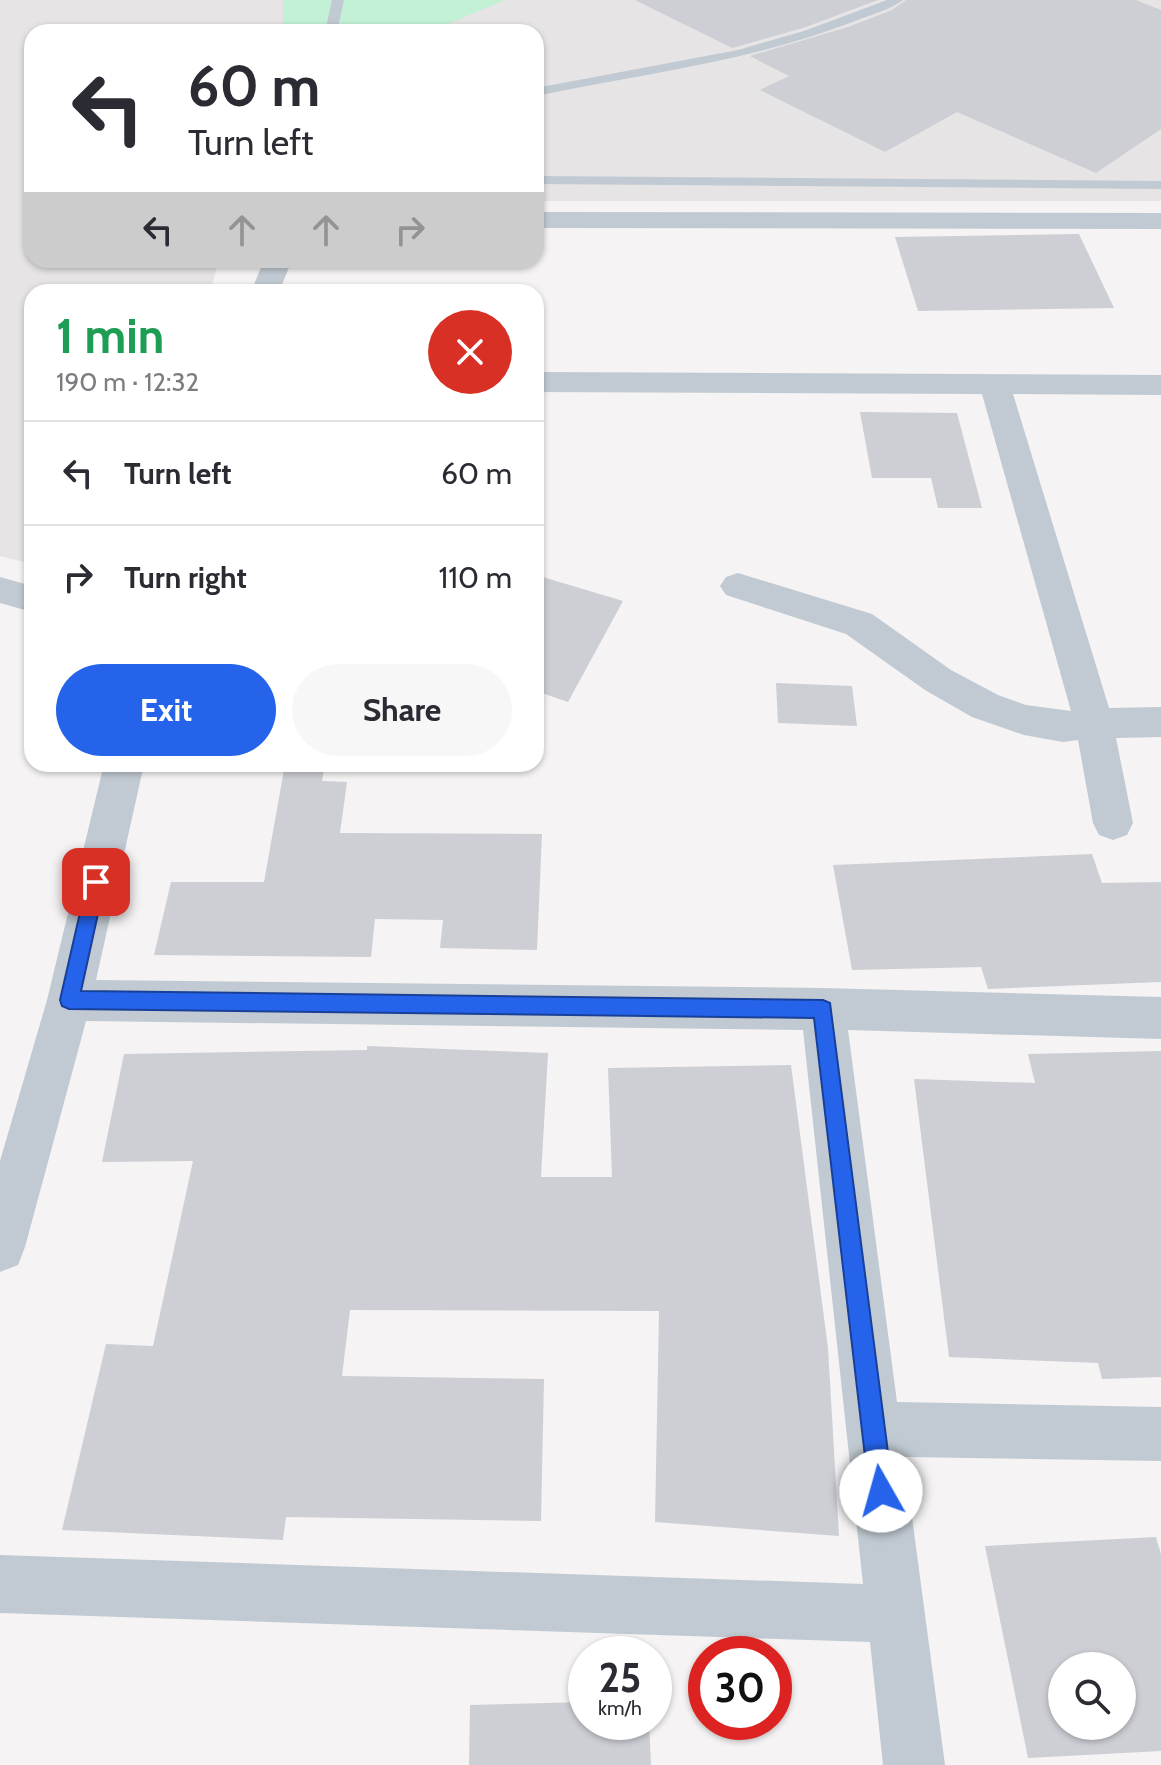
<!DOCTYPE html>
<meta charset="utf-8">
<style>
:root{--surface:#fff;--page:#f7f7f7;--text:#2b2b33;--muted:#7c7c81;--line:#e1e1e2;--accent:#2563eb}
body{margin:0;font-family:Cabin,sans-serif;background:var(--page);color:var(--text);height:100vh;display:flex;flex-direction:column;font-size:30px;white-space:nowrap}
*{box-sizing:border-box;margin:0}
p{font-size:26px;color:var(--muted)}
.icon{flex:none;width:44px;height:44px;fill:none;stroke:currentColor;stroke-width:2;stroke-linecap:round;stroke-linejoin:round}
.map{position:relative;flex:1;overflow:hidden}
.drawer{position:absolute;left:24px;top:284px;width:520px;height:488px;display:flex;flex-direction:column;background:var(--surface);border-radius:24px;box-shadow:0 2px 6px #0004}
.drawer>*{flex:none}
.banner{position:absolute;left:24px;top:24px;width:520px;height:244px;border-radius:24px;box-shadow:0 2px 6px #0004;background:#fff;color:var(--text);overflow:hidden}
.buttons{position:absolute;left:1048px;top:1652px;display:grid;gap:16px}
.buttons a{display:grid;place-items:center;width:88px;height:88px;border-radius:50%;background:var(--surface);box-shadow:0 2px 6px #0004;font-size:40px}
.speed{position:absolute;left:568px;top:1636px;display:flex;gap:16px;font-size:40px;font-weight:700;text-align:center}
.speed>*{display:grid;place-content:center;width:104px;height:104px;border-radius:50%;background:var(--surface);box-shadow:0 2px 6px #0004;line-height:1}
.speed small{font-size:20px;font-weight:400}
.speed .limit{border:12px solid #d22;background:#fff;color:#111}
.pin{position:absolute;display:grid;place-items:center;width:68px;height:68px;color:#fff;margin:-34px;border-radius:16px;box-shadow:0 4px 12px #0006}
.me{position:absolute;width:88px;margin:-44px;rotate:353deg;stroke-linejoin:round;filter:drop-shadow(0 0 6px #0008)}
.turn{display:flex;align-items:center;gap:28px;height:168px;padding:0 32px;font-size:36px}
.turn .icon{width:104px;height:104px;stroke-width:2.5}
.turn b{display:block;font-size:56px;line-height:68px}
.lanes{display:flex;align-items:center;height:76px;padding:0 32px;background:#0003;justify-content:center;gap:40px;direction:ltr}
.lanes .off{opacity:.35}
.round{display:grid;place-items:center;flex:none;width:84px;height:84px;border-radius:42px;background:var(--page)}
.head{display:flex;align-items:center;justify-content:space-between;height:136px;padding:0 32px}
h1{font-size:48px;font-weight:700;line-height:60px;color:#1e9e55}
.action{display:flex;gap:16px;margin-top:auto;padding:16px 32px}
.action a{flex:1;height:92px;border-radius:48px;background:var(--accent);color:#fff;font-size:32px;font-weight:700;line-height:92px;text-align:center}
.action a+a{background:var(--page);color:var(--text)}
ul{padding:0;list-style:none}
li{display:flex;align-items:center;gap:24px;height:104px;padding:0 32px;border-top:2px solid var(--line)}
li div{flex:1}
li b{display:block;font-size:30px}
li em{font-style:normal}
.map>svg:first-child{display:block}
</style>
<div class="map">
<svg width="1161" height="1765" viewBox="0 0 1161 1765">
<rect width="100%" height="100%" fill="#f5f3f3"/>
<!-- education -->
<path fill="#e6e4e5" d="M0 0H1161V201H536V32H32V260H219L210 292H32V564L0 556Z"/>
<!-- green -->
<path fill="#c3f1d5" d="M283 0H505L429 32H283Z"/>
<!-- building -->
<g fill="#cdcfd5" fill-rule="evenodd">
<path d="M635 0H878L803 28 732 48Z"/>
<path d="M906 0H1136L1161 10V129L1096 173 957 112 885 152 760 90 789 76 750 56 848 27 892 10Z"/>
<path d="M1079 234 1114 308 918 311 895 237Z"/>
<path d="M860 412 957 413 982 508H938L931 478H872Z"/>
<path d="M536 575 623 601 568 702 536 691Z"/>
<path d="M776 683 852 686 857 726 778 723Z"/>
<path d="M285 764H325L322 781 347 782 340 833 542 834 537 950 440 948 443 920 375 919 371 957 154 955 171 882H264Z"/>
<path d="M1092 854 1102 883 1161 882V982L988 989 981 967 852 970 833 865Z"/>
<path d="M367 1046 548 1053 541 1177H612L608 1068 791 1065 828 1348 839 1536 655 1522 659 1311 350 1310 342 1376 544 1379 541 1521 286 1517 283 1540 62 1530 106 1344 153 1346 193 1161 102 1162 124 1054 367 1050Z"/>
<path d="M1161 1051V1377L1102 1379 1098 1363 949 1357 914 1079 1035 1083 1028 1054Z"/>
<path d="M1156 1537 1161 1554V1751L1028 1758 985 1546ZM1062 1666H1122V1726H1062Z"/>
<path d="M586 1702V1722H649L651 1765H469L470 1705Z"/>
</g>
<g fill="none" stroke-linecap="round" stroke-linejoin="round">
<!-- service -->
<g fill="#c1cad2" fill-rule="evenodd">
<path d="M332 0H344L337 32H325Z"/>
<path d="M887 0H903C888 11 864 17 847 24 746 62 641 74 536 96V88L738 50 804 31Z"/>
<path d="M536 176 1161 181V189L536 184Z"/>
</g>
<!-- minor -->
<g fill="#c1cad2" fill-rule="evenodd">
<path d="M536 212 1161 213V229L536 228Z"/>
<path d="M264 260H292L279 292H251Z"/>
<path d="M536 372 1161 375V395L1013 394 1109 708 1161 707V737L1116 738 1133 823 1127 835 1113 840 1099 835 1093 823 1078 740 1063 742 1024 735 972 717 925 690 846 634 726 595 720 586 726 577 738 573 872 614 951 670 998 695 1026 705 1071 711 982 394 536 392Z"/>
<path d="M0 577 32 586V612L0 603Z"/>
<path d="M104 764H144L96 980 823 988 1161 997V1039L848 1030 897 1402 1161 1407V1461L904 1457 945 1765H883L870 1642 0 1613V1555L863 1584 803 1030 86 1021 25 1247 18 1265 0 1272V1161L47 1000Z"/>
</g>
</g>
<!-- route -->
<path fill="#2563eb" stroke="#184099" stroke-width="2" d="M96 874 103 876 105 882 81 991 823 1000 830 1003 893 1491 889 1499 881 1503 872 1499 869 1491 814 1018 69 1009 62 1006 60 1000 87 882 90 876Z"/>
</svg>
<div class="buttons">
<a><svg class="icon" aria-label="search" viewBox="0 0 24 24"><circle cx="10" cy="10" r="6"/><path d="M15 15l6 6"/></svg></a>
</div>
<div class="speed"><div>25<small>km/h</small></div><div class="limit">30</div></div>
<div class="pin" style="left:96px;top:882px;background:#d93025"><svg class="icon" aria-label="arrive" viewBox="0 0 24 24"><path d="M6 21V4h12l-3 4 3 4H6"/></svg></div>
<svg class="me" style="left:881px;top:1491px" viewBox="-20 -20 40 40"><circle r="19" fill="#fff"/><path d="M0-13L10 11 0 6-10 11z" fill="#2563eb"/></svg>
<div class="banner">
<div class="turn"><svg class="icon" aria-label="left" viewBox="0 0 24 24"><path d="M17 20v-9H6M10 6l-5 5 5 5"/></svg><div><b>60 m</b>Turn left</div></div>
<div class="lanes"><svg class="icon" aria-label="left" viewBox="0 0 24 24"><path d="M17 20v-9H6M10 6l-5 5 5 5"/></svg><svg class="icon off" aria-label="ahead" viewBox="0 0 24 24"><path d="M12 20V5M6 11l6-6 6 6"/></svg><svg class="icon off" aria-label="ahead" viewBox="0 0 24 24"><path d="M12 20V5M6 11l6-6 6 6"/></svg><svg class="icon off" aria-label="right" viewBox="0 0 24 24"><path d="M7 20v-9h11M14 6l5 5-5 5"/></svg></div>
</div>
<section class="drawer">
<div class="head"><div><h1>1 min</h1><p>190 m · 12:32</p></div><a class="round" style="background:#d93025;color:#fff"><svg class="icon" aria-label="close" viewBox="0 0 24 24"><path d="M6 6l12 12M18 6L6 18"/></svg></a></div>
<ul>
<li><svg class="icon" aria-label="left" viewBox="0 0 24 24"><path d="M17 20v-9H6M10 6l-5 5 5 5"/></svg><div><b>Turn left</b></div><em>60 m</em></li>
<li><svg class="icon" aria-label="right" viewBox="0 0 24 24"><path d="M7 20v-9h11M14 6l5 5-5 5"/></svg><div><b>Turn right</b></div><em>110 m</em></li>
</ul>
<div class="action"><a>Exit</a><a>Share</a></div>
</section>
</div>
